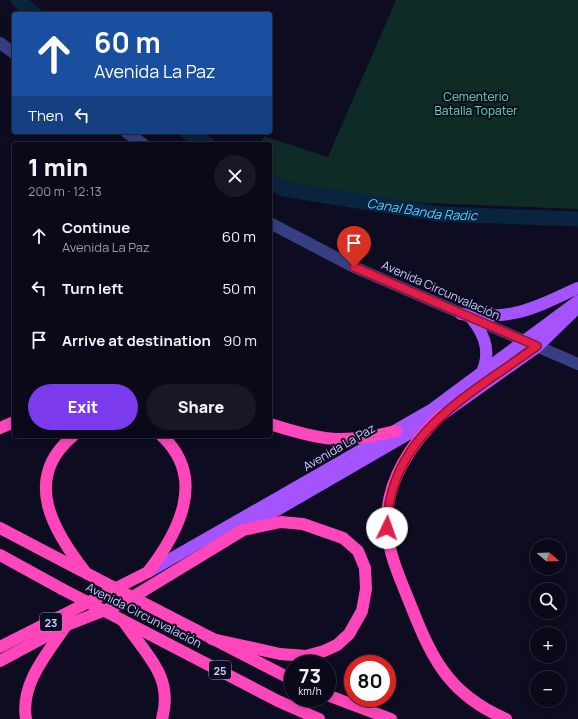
<!DOCTYPE html>
<meta charset="utf-8">
<style>
:root{--surface:#0a0919;--page:#181726;--text:#f1f3f6;--muted:#999aa2;--line:#2a2a38;--accent:#7c3aed}
body{margin:0;font-family:Manrope,sans-serif;background:var(--page);color:var(--text);height:100vh;display:flex;flex-direction:column;font-size:15px;white-space:nowrap}
*{box-sizing:border-box;margin:0}
p{font-size:13px;color:var(--muted)}
.icon{flex:none;width:22px;height:22px;fill:none;stroke:currentColor;stroke-width:2;stroke-linecap:round;stroke-linejoin:round}
.map{position:relative;flex:1;overflow:hidden}
.drawer{position:absolute;left:12px;top:142px;width:260px;height:296px;display:flex;flex-direction:column;background:var(--surface);border-radius:4px;box-shadow:0 2px 10px #0003,0 0 0 1px var(--line)}
.drawer>*{flex:none}
.top-card{position:absolute;left:12px;top:12px;width:260px;height:122px;border-radius:4px;box-shadow:0 2px 10px #0003,0 0 0 1px var(--line);background:#1a4fa0;color:#fff;overflow:hidden}
.needle{width:26px;rotate:109deg}
.tools{position:absolute;left:530px;top:539px;display:grid;gap:8px}
.tools a{display:grid;place-items:center;width:36px;height:36px;border-radius:50%;background:var(--surface);box-shadow:0 2px 10px #0003,0 0 0 1px var(--line);font-size:20px}
.speed{position:absolute;left:284px;top:655px;display:flex;gap:8px;font-size:20px;font-weight:700;text-align:center}
.speed>*{display:grid;place-content:center;width:52px;height:52px;border-radius:50%;background:var(--surface);box-shadow:0 2px 10px #0003,0 0 0 1px var(--line);line-height:1}
.speed small{font-size:10px;font-weight:400}
.speed .limit{border:6px solid #d22;background:#fff;color:#111}
.pin{position:absolute;display:grid;place-items:center;width:34px;height:34px;color:#fff;margin:-41px -17px;border-radius:50% 50% 50% 0;rotate:-45deg;box-shadow:0 0 4px #0007}
.pin .icon{rotate:45deg}
.me{position:absolute;width:44px;margin:-22px;rotate:3deg;stroke-linejoin:round;filter:drop-shadow(0 0 3px #0008)}
.turn{display:flex;align-items:center;gap:14px;height:84px;padding:0 16px;font-size:18px}
.turn .icon{width:52px;height:52px;stroke-width:2.5}
.turn b{display:block;font-size:28px;line-height:34px}
.then{display:flex;align-items:center;height:38px;padding:0 16px;background:#0003;gap:8px;font-size:15px}
.round{display:grid;place-items:center;flex:none;width:42px;height:42px;border-radius:21px;background:var(--page)}
.head{display:flex;align-items:center;justify-content:space-between;height:68px;padding:0 16px}
h1{font-size:24px;font-weight:800;line-height:30px}
.action{display:flex;gap:8px;margin-top:auto;padding:8px 16px}
.action a{flex:1;height:46px;border-radius:24px;background:var(--accent);color:#fff;font-size:16px;font-weight:800;line-height:46px;text-align:center}
.action a+a{background:var(--page);color:var(--text)}
ul{padding:0;list-style:none}
li{display:flex;align-items:center;gap:12px;height:52px;padding:0 16px}
li div{flex:1}
li b{display:block;font-size:15px}
li em{font-style:normal}
.map>svg:first-child{display:block}
</style>
<div class="map">
<svg width="578" height="719" viewBox="0 0 578 719">
<rect width="100%" height="100%" fill="#0d0c21"/>
<!-- green -->
<path fill="#0f2b26" d="M396 0H578V209L346 200 270 176V144H260L264 136 328 157Z"/>
<g fill="none" stroke-linecap="round" stroke-linejoin="round">
<!-- canal -->
<g stroke="#08243e" stroke-width="15">
<path d="M18 0 34 14"/>
<path d="M187 132 207 144"/>
<path id="s1" d="M270 181 283 189 439 214 578 219"/>
</g>
<!-- minor -->
<g stroke="#363f81" stroke-width="12">
<path d="M0 43 14 53"/>
<path d="M126 132 143 144"/>
<path d="M270 223 354 267 578 364"/>
</g>
<!-- major -->
<g stroke="#a453ff" stroke-width="12">
<path d="M461 314C479 315 497 317 514 313 536 309 557 297 578 288"/>
<path d="M472 319C485 335 491 353 482 372"/>
<path d="M246 528 441 415 537 347 573 312"/>
<path d="M148 572 431 410 578 301"/>
</g>
<!-- highway -->
<g stroke="#ff47bb" stroke-width="12">
<path d="M441 415C414 441 390 475 387 514 385 544 396 569 407 596 430 654 445 693 506 719"/>
<path d="M270 424C323 441 342 444 396 431"/>
<path d="M0 428 14 422"/>
<path d="M73 436C21 479 54 532 86 573"/>
<path d="M0 528 82 571"/>
<path d="M0 555 62 589"/>
<path d="M157 610 293 680"/>
<path d="M122 620 278 701 319 719"/>
<path d="M124 622C146 655 174 676 162 719"/>
<path d="M0 647 148 572C179 532 207 478 162 436"/>
<path d="M0 661 67 625 123 603 243 530 281 522 303 524 343 538 358 551 365 568 366 589 362 611 349 634 337 645 324 651 306 656 280 654 212 639"/>
<path d="M327 695 391 719"/>
<path d="M26 719C20 684 47 654 65 627"/>
</g>
<!-- highway-bridge -->
<g stroke="#ff47bb" stroke-width="12">
<path d="M86 573 157 610"/>
<path d="M62 589 122 620"/>
</g>
</g>
<g fill="none" stroke-linecap="round" stroke-linejoin="round">
<!-- route casing -->
<g stroke="#92132f" stroke-width="10">
<path id="route" d="M354 267 537 346C470 395 388 434 387 528"/>
</g>
<!-- route -->
<use href="#route" stroke="#e11d48" stroke-width="7"/>
</g>
<g text-anchor="middle" dominant-baseline="central" stroke-width="4" stroke-linejoin="round" paint-order="stroke">
<!-- shield labels -->
<g fill="#0d0c21" stroke="#9394bc" stroke-width="1">
<rect x="40" y="613" width="22" height="18" rx="3"/>
<rect x="209" y="661" width="22" height="18" rx="3"/>
</g>
<g font-size="11" font-weight="bold" fill="#ccceff">
<text x="51" y="622">23</text>
<text x="220" y="670">25</text>
</g>
<!-- park labels -->
<g font-size="12" fill="#56e1a9" stroke="#0d0c21">
<text x="476" y="96">Cementerio<tspan x="476" dy="14">Batalla Topater</tspan></text>
</g>
<!-- street labels -->
<g font-size="12" fill="#ccceff" stroke="#0d0c21">
<text transform="translate(441 290) rotate(24)">Avenida Circunvalación</text>
<text transform="translate(339 447) rotate(-30)">Avenida La Paz</text>
<text transform="translate(144 615) rotate(27)">Avenida Circunvalación</text>
</g>
<!-- water labels -->
<g font-size="13" font-style="italic" fill="#5accff" stroke="#0d0c21">
<text stroke="none"><textPath href="#s1" startOffset="156">Canal Banda Radic</textPath></text>
</g>
</g>
</svg>
<div class="tools">
<a><svg class="needle" viewBox="-14 -14 28 28"><path d="M0-13l5 13h-10z" fill="#e53935"/><path d="M0 13l5-13h-10z" fill="#999aa2"/></svg></a>
<a><svg class="icon" aria-label="search" viewBox="0 0 24 24"><circle cx="10" cy="10" r="6"/><path d="M15 15l6 6"/></svg></a>
<a>+</a>
<a>−</a>
</div>
<div class="speed"><div>73<small>km/h</small></div><div class="limit">80</div></div>
<div class="pin" style="left:354px;top:267px;background:#d93025"><svg class="icon" aria-label="arrive" viewBox="0 0 24 24"><path d="M6 21V4h12l-3 4 3 4H6"/></svg></div>
<svg class="me" style="left:387px;top:528px" viewBox="-20 -20 40 40"><circle r="19" fill="#fff"/><path d="M0-13L10 11 0 6-10 11z" fill="#e11d48"/></svg>
<div class="top-card">
<div class="turn"><svg class="icon" aria-label="ahead" viewBox="0 0 24 24"><path d="M12 20V5M6 11l6-6 6 6"/></svg><div><b>60 m</b>Avenida La Paz</div></div>
<div class="then">Then<svg class="icon" aria-label="left" viewBox="0 0 24 24"><path d="M17 20v-9H6M10 6l-5 5 5 5"/></svg></div>
</div>
<section class="drawer">
<div class="head"><div><h1>1 min</h1><p>200 m · 12:13</p></div><a class="round"><svg class="icon" aria-label="close" viewBox="0 0 24 24"><path d="M6 6l12 12M18 6L6 18"/></svg></a></div>
<ul>
<li><svg class="icon" aria-label="ahead" viewBox="0 0 24 24"><path d="M12 20V5M6 11l6-6 6 6"/></svg><div><b>Continue</b><p>Avenida La Paz</p></div><em>60 m</em></li>
<li><svg class="icon" aria-label="left" viewBox="0 0 24 24"><path d="M17 20v-9H6M10 6l-5 5 5 5"/></svg><div><b>Turn left</b></div><em>50 m</em></li>
<li><svg class="icon" aria-label="arrive" viewBox="0 0 24 24"><path d="M6 21V4h12l-3 4 3 4H6"/></svg><div><b>Arrive at destination</b></div><em>90 m</em></li>
</ul>
<div class="action"><a>Exit</a><a>Share</a></div>
</section>
</div>
